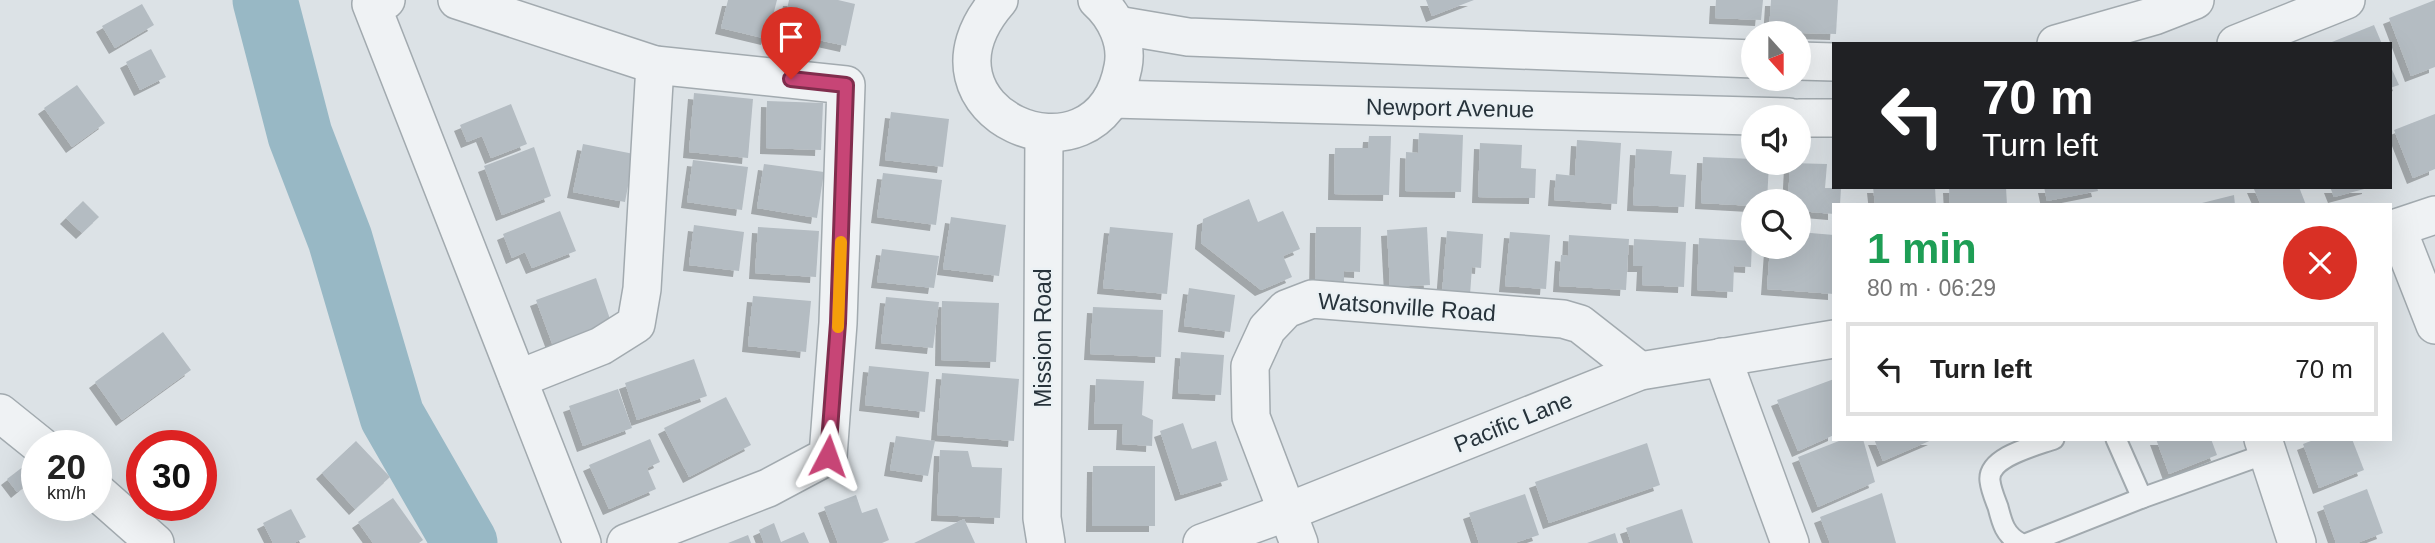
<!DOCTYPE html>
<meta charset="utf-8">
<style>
:root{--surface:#fff;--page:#f2f2f2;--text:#222;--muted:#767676;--line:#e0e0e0}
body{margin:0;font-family:Helvetica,sans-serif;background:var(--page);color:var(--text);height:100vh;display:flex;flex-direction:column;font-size:26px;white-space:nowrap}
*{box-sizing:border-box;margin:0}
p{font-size:23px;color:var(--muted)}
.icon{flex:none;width:38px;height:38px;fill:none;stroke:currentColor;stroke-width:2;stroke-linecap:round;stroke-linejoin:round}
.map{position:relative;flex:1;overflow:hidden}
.details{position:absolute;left:1832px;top:203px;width:560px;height:238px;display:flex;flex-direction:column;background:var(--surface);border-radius:0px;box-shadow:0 7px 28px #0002}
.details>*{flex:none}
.banner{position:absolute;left:1832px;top:42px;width:560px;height:147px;border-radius:0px;box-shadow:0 7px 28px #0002;background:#202124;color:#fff;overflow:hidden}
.needle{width:46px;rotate:159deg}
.fabs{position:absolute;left:1741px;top:21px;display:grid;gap:14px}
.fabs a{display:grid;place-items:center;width:70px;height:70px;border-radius:50%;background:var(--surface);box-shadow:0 7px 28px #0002;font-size:35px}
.speed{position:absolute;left:21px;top:430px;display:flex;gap:14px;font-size:35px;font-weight:700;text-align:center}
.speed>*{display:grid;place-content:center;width:91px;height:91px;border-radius:50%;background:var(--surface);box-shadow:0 7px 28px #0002;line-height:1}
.speed small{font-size:18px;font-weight:400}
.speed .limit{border:10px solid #d22;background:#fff;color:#111}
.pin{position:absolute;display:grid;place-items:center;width:60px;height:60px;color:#fff;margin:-72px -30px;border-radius:50% 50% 50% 0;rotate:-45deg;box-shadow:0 0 7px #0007}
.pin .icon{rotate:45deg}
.me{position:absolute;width:77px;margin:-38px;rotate:4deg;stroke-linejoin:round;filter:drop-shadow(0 0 5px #0008)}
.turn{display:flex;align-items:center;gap:24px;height:147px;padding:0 35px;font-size:32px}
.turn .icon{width:91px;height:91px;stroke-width:2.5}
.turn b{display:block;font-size:49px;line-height:60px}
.round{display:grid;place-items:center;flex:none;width:74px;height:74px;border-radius:37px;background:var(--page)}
.overview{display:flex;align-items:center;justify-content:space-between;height:119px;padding:0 35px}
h1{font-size:42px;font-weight:600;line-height:52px;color:#1e9e55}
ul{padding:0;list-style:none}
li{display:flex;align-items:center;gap:21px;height:94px;margin:0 14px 10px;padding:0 21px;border:4px solid var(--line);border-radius:0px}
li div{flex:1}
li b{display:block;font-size:26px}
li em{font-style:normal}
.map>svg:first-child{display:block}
</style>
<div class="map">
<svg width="2435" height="543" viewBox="0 0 2435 543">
<defs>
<filter id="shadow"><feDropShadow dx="-6" dy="6" stdDeviation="0" flood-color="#0004"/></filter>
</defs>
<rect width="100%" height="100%" fill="#dce2e6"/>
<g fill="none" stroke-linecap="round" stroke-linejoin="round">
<!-- river -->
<path stroke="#98b8c5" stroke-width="65" d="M265 0 300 135 340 239 392 416 465 543"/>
</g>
<!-- building -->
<g fill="#b4bcc2" filter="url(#shadow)">
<path d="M728 0H777L767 39 721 28Z"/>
<path d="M789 0H838L855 4 846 46 782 32Z"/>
<path d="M1426 0H1474L1432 16Z"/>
<path d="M1716 0H1763L1761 20 1715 18Z"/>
<path d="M1771 0H1838L1836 34 1769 32Z"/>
<path d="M2435 0V67L2411 76 2389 18Z"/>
<path d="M142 4 154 25 115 48 102 26Z"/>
<path d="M2374 25 2382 44H2327Z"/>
<path d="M151 49 166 77 140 90 126 62Z"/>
<path d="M2390 65 2399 85 2390 88Z"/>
<path d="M77 85 105 123 72 147 44 108Z"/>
<path d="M694 93 753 99 748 158 689 152Z"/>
<path d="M767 101 823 103 821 150 766 148Z"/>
<path d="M511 104 527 144 491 158 482 136 467 142 460 125Z"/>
<path d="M891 112 949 119 943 167 885 160Z"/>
<path d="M2435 114V169L2413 178 2394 130Z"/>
<path d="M1419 133 1463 135 1461 192 1405 191 1406 152 1418 153Z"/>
<path d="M1369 136H1391L1389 195 1334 194 1335 148H1368Z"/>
<path d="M1577 140 1621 143 1617 204 1554 200 1556 174 1575 176Z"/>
<path d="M1480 143 1522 145 1521 168 1536 169 1535 198 1478 197Z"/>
<path d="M583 144 634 154 625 202 573 192Z"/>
<path d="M534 147 551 196 502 215 484 166Z"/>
<path d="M1636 149 1672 151 1670 174 1686 175 1684 207 1633 205Z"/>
<path d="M1703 157 1754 159V163H1769L1767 201H1754V206L1701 203Z"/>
<path d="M693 160 748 167 742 210 687 202Z"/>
<path d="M1790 163 1827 164 1825 188H1841L1840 205H1834V214L1799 211V201H1788Z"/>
<path d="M764 164 824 172 817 218 757 208Z"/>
<path d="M883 173 942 180 936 225 877 217Z"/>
<path d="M1873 187H1935L1936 205H1875Z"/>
<path d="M1949 187H2006L2007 205H1950Z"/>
<path d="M2044 187H2097L2098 191 2047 201Z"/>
<path d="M2253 187H2299L2306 205H2261Z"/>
<path d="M2330 187H2368V188L2334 197Z"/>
<path d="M2234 195 2235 205H2198V204Z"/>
<path d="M1249 199 1258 222 1283 211 1300 249 1283 256 1292 277 1261 290 1201 243 1203 219Z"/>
<path d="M83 201 99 217 82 233 66 218Z"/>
<path d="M560 211 576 251 532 268 525 252 512 258 503 234Z"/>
<path d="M951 217 1006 225 999 276 943 269Z"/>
<path d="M694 225 744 232 739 271 689 265Z"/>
<path d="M758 227 819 231 816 277 755 273Z"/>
<path d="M1110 227 1173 233 1167 294 1103 288Z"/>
<path d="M1316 227H1361L1360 272 1344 271V285H1315Z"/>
<path d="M1427 227 1430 285 1390 287 1387 230Z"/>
<path d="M1447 231 1483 234 1481 268 1472 267 1470 295 1442 294Z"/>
<path d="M1510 232 1550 235 1546 289 1505 286Z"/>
<path d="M1799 232 1834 235V294L1767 289 1770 247H1799Z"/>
<path d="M1569 235 1629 239 1626 290 1559 286 1561 255 1568 256Z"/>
<path d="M1699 238 1752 241 1751 267 1734 266 1733 292 1697 290Z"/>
<path d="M1634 239 1686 242 1684 287 1642 285 1643 266H1633Z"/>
<path d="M882 249 939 256 934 288 877 282Z"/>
<path d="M596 278 612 325 553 346 536 300Z"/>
<path d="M1189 288 1235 295 1230 332 1184 326Z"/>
<path d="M753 296 811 301 806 352 748 346Z"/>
<path d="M886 297 939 302 933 348 881 343Z"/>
<path d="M942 301 999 303 996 362 941 360Z"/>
<path d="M1093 307 1163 310 1161 357 1090 354Z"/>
<path d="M163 332 191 370 122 420 95 382Z"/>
<path d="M1181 352 1224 355 1221 395 1178 393Z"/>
<path d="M694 359 707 396 637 420 625 383Z"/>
<path d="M869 366 929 372 925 412 865 405Z"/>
<path d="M942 373 1019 379 1014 441 937 435Z"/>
<path d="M1096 379 1144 381 1142 415 1153 420 1152 446 1122 444 1123 424H1094Z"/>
<path d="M1834 379V435L1798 451 1777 400Z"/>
<path d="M618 389 632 428 583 446 569 406Z"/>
<path d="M726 397 751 445 689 477 664 428Z"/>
<path d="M1183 423 1192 449 1216 441 1228 480 1181 495 1160 431Z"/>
<path d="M896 436 935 441 928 476 890 470Z"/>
<path d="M650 439 660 462 647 468 656 489 609 509 589 465Z"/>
<path d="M1844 439H1863L1875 482 1818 507 1798 457Z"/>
<path d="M1874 439H1934L1883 461Z"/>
<path d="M2156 439H2211L2217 455 2169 474Z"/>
<path d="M2316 439H2352L2364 470 2319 488 2303 444Z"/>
<path d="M356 441 390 477 355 509 322 473Z"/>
<path d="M1647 443 1660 485 1549 523 1535 482Z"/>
<path d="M940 450 968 451 972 467 1002 468 1000 518 937 515Z"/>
<path d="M24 466 34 478 17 492 7 479Z"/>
<path d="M1093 466H1155V526H1092Z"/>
<path d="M2367 489 2383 533 2357 543H2336L2323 506Z"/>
<path d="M1882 493 1896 543H1830L1820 517Z"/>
<path d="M1525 494 1539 535 1514 543H1479L1469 513Z"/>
<path d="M856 495 862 513 877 508 889 540 882 543H838L824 507Z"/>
<path d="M393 498 423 540 419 543H373L358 522Z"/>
<path d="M291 509 306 537 294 543H273L263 523Z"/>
<path d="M1682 509 1693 543H1631L1626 528Z"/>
<path d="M964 519 975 543H914Z"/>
<path d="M774 523 781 542 804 532 809 543H764L759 530Z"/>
<path d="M1615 533 1618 543H1587Z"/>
<path d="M748 535 751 543H728Z"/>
</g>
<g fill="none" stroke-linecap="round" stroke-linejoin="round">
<!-- lane casing -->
<g stroke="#a2aaaf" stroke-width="23">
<g id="lane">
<path d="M2116 439 2142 498"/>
<path d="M2020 543C2005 535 2002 523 1998 507 1995 499 1991 490 1990 481 1987 457 2035 446 2054 439"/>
<path d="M2028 543 2142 498 2268 453"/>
</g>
</g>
<!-- street casing -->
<g stroke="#a2aaaf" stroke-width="40">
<g id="street">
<path d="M386 0 371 4 582 543"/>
<path d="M457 0 655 65 846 85 838 323 828 456 768 488 626 543"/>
<path d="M999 0C901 112 1099 197 1123 67 1128 42 1115 16 1097 0"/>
<path d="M1117 25 1188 37 1754 59"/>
<path d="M2056 44 2154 16 2195 0"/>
<path d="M2236 44 2346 0"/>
<path d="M1799 61 1834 62"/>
<path d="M1112 99 1789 117"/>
<path d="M1799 118H1834"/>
<path d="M1044 133 1042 518 1046 543"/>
<path d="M2397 228 2435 325"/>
<path d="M2390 230 2435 215"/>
<path d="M1722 357 1790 543"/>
<path d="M518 379 601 346 636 324 642 289 655 65"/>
<path d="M0 413 41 446"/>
<path d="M2263 439 2297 543"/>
<path d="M96 491 155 543"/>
<path d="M1202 543 1287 512 1640 371 1834 339"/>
<path d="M1299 543 1251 417 1250 366 1267 329 1286 309 1312 299 1563 319 1580 324 1640 371"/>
</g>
</g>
<!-- lane -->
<use href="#lane" stroke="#eff2f4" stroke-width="19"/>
<!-- street -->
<use href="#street" stroke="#eff2f4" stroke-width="37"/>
</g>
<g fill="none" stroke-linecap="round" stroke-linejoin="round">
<!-- route casing -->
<g stroke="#812d4d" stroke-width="18">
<path id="route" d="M791 79 846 85 838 323 828 456"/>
</g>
<!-- route -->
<use href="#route" stroke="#c74576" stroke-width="12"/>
<!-- slow -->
<path stroke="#f59e0b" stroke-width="12" d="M838 327 841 242"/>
</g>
<g text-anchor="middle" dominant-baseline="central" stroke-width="5" stroke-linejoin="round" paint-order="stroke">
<!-- street labels -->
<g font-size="23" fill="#27333b" stroke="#ebf1f4">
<text transform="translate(1450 108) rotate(1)">Newport Avenue</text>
<text transform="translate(1407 307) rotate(4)">Watsonville Road</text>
<text transform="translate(1043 338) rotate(-90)">Mission Road</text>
<text transform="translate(1513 422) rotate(-22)">Pacific Lane</text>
</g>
</g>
</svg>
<div class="fabs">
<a><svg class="needle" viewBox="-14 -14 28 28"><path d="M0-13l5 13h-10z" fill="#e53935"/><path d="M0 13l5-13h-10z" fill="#767676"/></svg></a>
<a><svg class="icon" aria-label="sound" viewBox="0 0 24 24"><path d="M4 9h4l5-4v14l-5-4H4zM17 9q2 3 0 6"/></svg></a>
<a><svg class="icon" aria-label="search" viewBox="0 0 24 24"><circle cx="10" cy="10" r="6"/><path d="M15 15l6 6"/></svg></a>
</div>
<div class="speed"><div>20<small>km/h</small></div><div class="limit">30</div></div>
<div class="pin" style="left:791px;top:79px;background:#d93025"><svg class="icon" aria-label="arrive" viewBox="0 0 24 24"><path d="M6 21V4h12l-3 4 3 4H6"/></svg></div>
<svg class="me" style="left:828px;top:456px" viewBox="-20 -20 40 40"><path d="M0-17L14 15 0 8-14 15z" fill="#c74576" stroke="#fff" stroke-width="4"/></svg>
<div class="banner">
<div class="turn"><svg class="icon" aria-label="left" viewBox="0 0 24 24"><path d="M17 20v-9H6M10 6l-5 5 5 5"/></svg><div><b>70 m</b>Turn left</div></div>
</div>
<section class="details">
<div class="overview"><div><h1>1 min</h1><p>80 m · 06:29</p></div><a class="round" style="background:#d93025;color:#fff"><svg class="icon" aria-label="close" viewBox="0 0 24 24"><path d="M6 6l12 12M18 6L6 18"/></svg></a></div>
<ul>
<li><svg class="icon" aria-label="left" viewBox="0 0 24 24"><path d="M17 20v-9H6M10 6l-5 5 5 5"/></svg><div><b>Turn left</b></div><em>70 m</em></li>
</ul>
</section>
</div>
